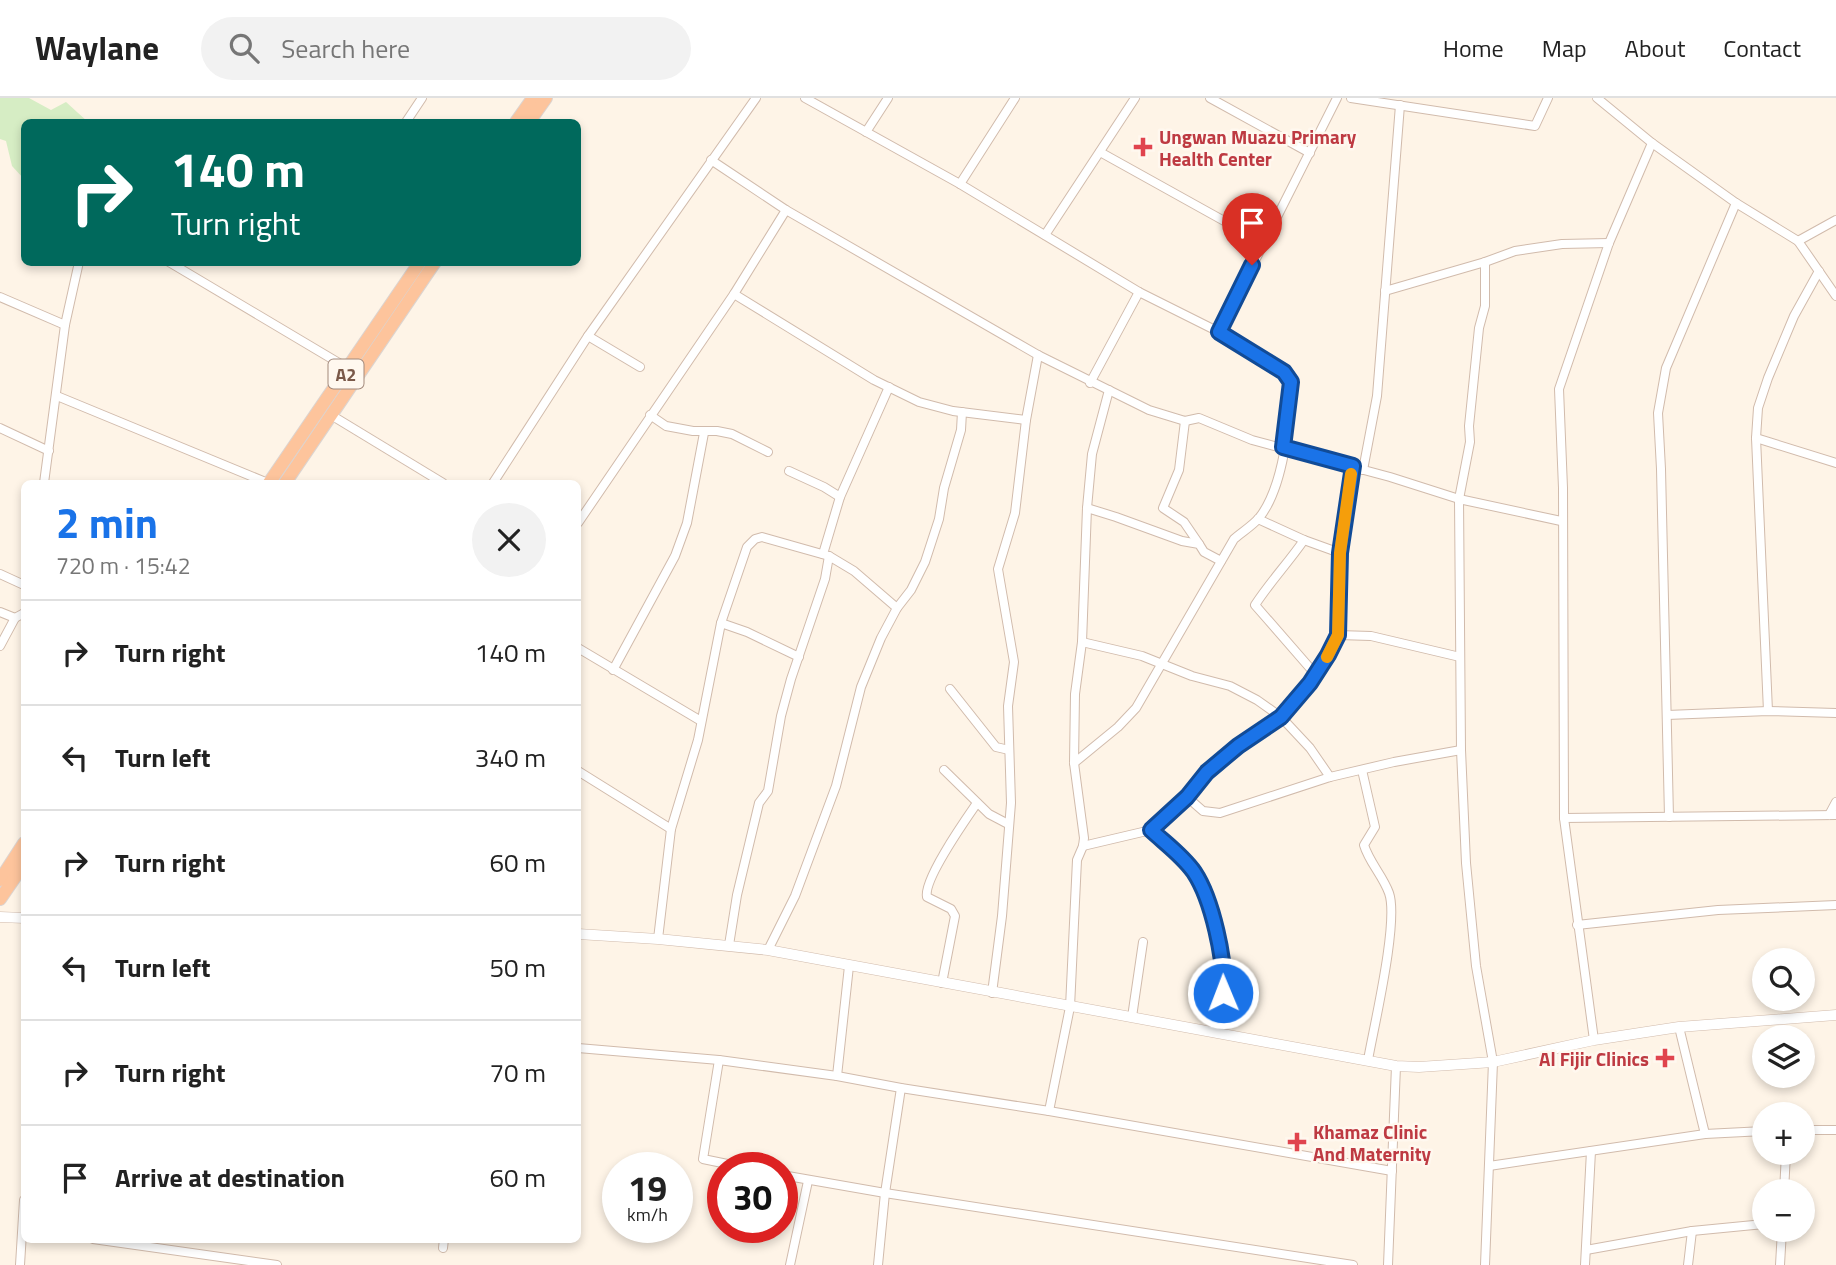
<!DOCTYPE html>
<meta charset="utf-8">
<style>
:root{--surface:#fff;--page:#f2f2f2;--text:#222;--muted:#767676;--line:#e0e0e0;--accent:#1a73e8}
body{margin:0;font-family:"Titillium Web",sans-serif;background:var(--page);color:var(--text);height:100vh;display:flex;flex-direction:column;font-size:26px;white-space:nowrap}
*{box-sizing:border-box;margin:0}
p{font-size:23px;color:var(--muted)}
.icon{flex:none;width:38px;height:38px;fill:none;stroke:currentColor;stroke-width:2;stroke-linecap:round;stroke-linejoin:round}
.map{position:relative;flex:1;overflow:hidden}
.sheet{position:absolute;left:21px;top:382px;width:560px;height:763px;display:flex;flex-direction:column;background:var(--surface);border-radius:10px;box-shadow:0 4px 10px #0003}
.sheet>*{flex:none}
.top-card{position:absolute;left:21px;top:21px;width:560px;height:147px;border-radius:10px;box-shadow:0 4px 10px #0003;background:#00695c;color:#fff;overflow:hidden}
.controls{position:absolute;left:1752px;top:850px;display:grid;gap:14px}
.controls a{display:grid;place-items:center;width:63px;height:63px;border-radius:50%;background:var(--surface);box-shadow:0 4px 10px #0003;font-size:35px}
.speed{position:absolute;left:602px;top:1054px;display:flex;gap:14px;font-size:35px;font-weight:700;text-align:center}
.speed>*{display:grid;place-content:center;width:91px;height:91px;border-radius:50%;background:var(--surface);box-shadow:0 4px 10px #0003;line-height:1}
.speed small{font-size:18px;font-weight:400}
.speed .limit{border:10px solid #d22;background:#fff;color:#111}
.pin{position:absolute;display:grid;place-items:center;width:60px;height:60px;color:#fff;margin:-72px -30px;border-radius:50% 50% 50% 0;rotate:-45deg;box-shadow:0 0 7px #0007}
.pin .icon{rotate:45deg}
.me{position:absolute;width:77px;margin:-38px;rotate:359deg;stroke-linejoin:round;filter:drop-shadow(0 0 5px #0008)}
.turn{display:flex;align-items:center;gap:24px;height:147px;padding:0 35px;font-size:32px}
.turn .icon{width:91px;height:91px;stroke-width:2.5}
.turn b{display:block;font-size:49px;line-height:60px}
.round{display:grid;place-items:center;flex:none;width:74px;height:74px;border-radius:37px;background:var(--page)}
.head{display:flex;align-items:center;justify-content:space-between;height:119px;padding:0 35px}
h1{font-size:42px;font-weight:700;line-height:52px;color:var(--accent)}
ul{padding:0;list-style:none}
li{display:flex;align-items:center;gap:21px;height:105px;padding:0 35px;border-top:2px solid var(--line)}
li div{flex:1}
li b{display:block;font-size:26px}
li em{font-style:normal}
header{display:flex;align-items:center;gap:42px;box-sizing:border-box;height:98px;padding:0 35px;background:var(--surface);border-bottom:2px solid var(--line)}
header strong{font-size:33px}
nav{display:flex;gap:38px;margin-inline-start:auto;font-size:24px}
.search{width:490px;height:63px;background:var(--page);display:flex;align-items:center;gap:18px;box-sizing:border-box;padding:0 24px;border-radius:38px;color:var(--muted);font-size:26px}
.map>svg:first-child{display:block}
</style>
<header>
<strong>Waylane</strong>
<div class="search"><svg class="icon" aria-label="search" viewBox="0 0 24 24"><circle cx="10" cy="10" r="6"/><path d="M15 15l6 6"/></svg>Search here</div>
<nav><a>Home</a><a>Map</a><a>About</a><a>Contact</a></nav>
</header>
<div class="map">
<svg width="1836" height="1167" viewBox="0 0 1836 1167">
<rect width="100%" height="100%" fill="#fef4e7"/>
<!-- green -->
<path fill="#d6edc4" d="M0 0H29L51 12 66 4 88 24H24V81L12 68 6 43 0 41Z"/>
<g fill="none" stroke-linecap="round" stroke-linejoin="round">
<!-- minor casing -->
<g stroke="#d1bbac" stroke-width="10">
<g id="minor">
<path d="M805 0 960 86 1139 194 1219 234 1284 274 1291 284C1290 323 1284 389 1259 420 1252 428 1242 434 1234 441L1136 610 1118 629 1074 665"/>
<path d="M1210 0 1310 55"/>
<path d="M1351 0 1535 28 1548 0"/>
<path d="M1597 0 1652 45 1736 105 1798 143 1836 198"/>
<path d="M406 24 422 0"/>
<path d="M866 34 888 0"/>
<path d="M1100 54 1262 144"/>
<path d="M711 62 786 112 1038 257 1149 312 1185 323 1199 320 1252 342 1390 379 1459 401 1561 423"/>
<path d="M960 86 1015 0"/>
<path d="M1045 137 1135 0"/>
<path d="M1798 143 1836 122"/>
<path d="M169 164 349 271"/>
<path d="M1385 193 1485 164 1515 153 1562 146 1609 145"/>
<path d="M734 196 874 282 919 304 953 313 1026 322"/>
<path d="M0 199 65 227"/>
<path d="M1219 234 1337 0"/>
<path d="M588 238 640 269"/>
<path d="M1090 285 1139 194"/>
<path d="M57 298 268 385"/>
<path d="M331 317 443 385"/>
<path d="M650 317 666 328 693 333H717L732 336 768 354"/>
<path d="M1185 323 1179 372 1163 410 1184 424 1199 446"/>
<path d="M0 330 49 353"/>
<path d="M1756 340 1836 365"/>
<path d="M1363 372 1377 298 1400 7"/>
<path d="M789 373 824 389 840 399"/>
<path d="M44 385 65 227 79 164"/>
<path d="M493 385 588 238 756 0"/>
<path d="M1087 410 1116 419 1182 443 1199 446 1204 454 1221 463"/>
<path d="M1258 421 1304 442 1340 455"/>
<path d="M578 425 734 196 786 112"/>
<path d="M1304 442C1288 465 1270 484 1255 507L1316 577"/>
<path d="M823 456 840 399 889 289"/>
<path d="M0 476 24 487"/>
<path d="M0 514 15 520"/>
<path d="M721 525 747 534 799 559"/>
<path d="M1338 537 1371 538 1460 559"/>
<path d="M1082 544 1142 558 1192 578 1230 588 1257 602 1281 619 1310 650 1330 679"/>
<path d="M0 548 15 520 24 515"/>
<path d="M578 550 701 623"/>
<path d="M613 572 675 458 687 425 704 335"/>
<path d="M950 591 996 649 1009 652"/>
<path d="M1768 613 1756 340 1758 310 1768 280 1794 218 1819 173"/>
<path d="M1667 617 1768 613 1836 615"/>
<path d="M944 672 989 716 1008 726"/>
<path d="M1362 672 1375 729 1364 747C1369 764 1383 778 1389 795 1399 823 1374 928 1368 962"/>
<path d="M578 673 671 731"/>
<path d="M1187 699 1203 713 1220 715 1330 679 1394 664 1461 652"/>
<path d="M1829 717 1836 704"/>
<path d="M1669 719 1661 371 1658 315 1666 270 1736 105"/>
<path d="M1564 720 1836 717"/>
<path d="M1151 732 1194 774 1205 798 1225 875 1218 934"/>
<path d="M1083 748 1151 732 1187 699 1207 674 1238 648 1281 619 1316 577 1338 537 1340 455 1353 368"/>
<path d="M1577 827 1718 812 1836 807"/>
<path d="M658 841 671 731 698 642 721 525 747 449 755 441 762 439 829 458 854 473 897 510"/>
<path d="M729 847 737 797 759 705 768 693 781 618 791 581 825 481 829 458"/>
<path d="M768 852 795 798 836 688 861 589 881 540 897 510 911 492 925 464 939 421 944 390 961 332 962 314"/>
<path d="M942 885 955 818 951 811 927 799C923 782 966 721 977 705"/>
<path d="M992 895 1002 818 1011 705 1008 608 1014 564 998 471 1015 415 1026 322 1038 257"/>
<path d="M1132 919 1143 844"/>
<path d="M1679 929 1705 1036"/>
<path d="M1594 942 1564 720 1563 390 1559 291 1609 145 1652 45"/>
<path d="M578 950 719 962 837 978 901 990 1049 1013 1392 1073"/>
<path d="M719 962 703 1061 742 1069"/>
<path d="M837 978 849 868"/>
<path d="M1049 1013 1070 909 1077 762 1083 748 1084 740 1074 665 1075 596 1082 544 1087 410 1092 356 1109 292"/>
<path d="M1802 1032H1836"/>
<path d="M1489 1068 1705 1036 1764 1033"/>
<path d="M782 1077 885 1095 1353 1167"/>
<path d="M1784 1094 1786 1055"/>
<path d="M93 1141 277 1167"/>
<path d="M443 1150 444 1141"/>
<path d="M1586 1152 1692 1133 1764 1126"/>
<path d="M20 1167 24 1102"/>
<path d="M790 1167 808 1083"/>
<path d="M878 1167 885 1095 901 990"/>
<path d="M1388 1167 1396 968"/>
<path d="M1485 1167 1493 964 1476 868 1466 765 1461 652 1459 401 1470 344 1469 328 1479 230 1485 208V164"/>
<path d="M1585 1167 1591 1053"/>
<path d="M1688 1167 1692 1133"/>
<path d="M1780 1167 1782 1132"/>
</g>
</g>
<!-- tertiary casing -->
<g stroke="#d1bbac" stroke-width="11">
<g id="tertiary">
<path d="M0 819 24 820"/>
<path d="M578 836 658 841 768 852 1396 968 1419 969 1493 964 1594 942 1679 929 1836 917"/>
</g>
</g>
<!-- trunk casing -->
<g stroke="#dcd4d0" stroke-width="14">
<g id="trunk">
<path d="M516 24 533 0"/>
<path d="M529 24 546 0"/>
<path d="M269 385 420 164"/>
<path d="M285 385 435 164"/>
<path d="M0 782 24 745"/>
<path d="M0 801 24 766"/>
</g>
</g>
<!-- minor -->
<use href="#minor" stroke="#fff" stroke-width="8"/>
<!-- tertiary -->
<use href="#tertiary" stroke="#fff" stroke-width="10"/>
<!-- trunk -->
<use href="#trunk" stroke="#fdc49c" stroke-width="12"/>
</g>
<g fill="none" stroke-linecap="round" stroke-linejoin="round">
<!-- route casing -->
<g stroke="#114b97" stroke-width="18">
<path id="route" d="M1223 895C1226 863 1212 801 1194 774 1183 758 1165 745 1151 732L1187 699 1207 674 1238 648 1281 619 1310 585 1328 557 1338 537 1340 455 1353 368 1283 349 1291 284 1284 274 1219 234 1252 167"/>
</g>
<!-- route -->
<use href="#route" stroke="#1a73e8" stroke-width="12"/>
<!-- slow -->
<path stroke="#f59e0b" stroke-width="12" d="M1327 559 1338 537 1340 455 1351 376"/>
</g>
<!-- markers -->
<g fill="#e0444e" stroke="#fff8ef" stroke-width="2.5">
<path d="M1139.5 38.5h7v7h7v7h-7v7h-7v-7h-7v-7h7z"/>
<path d="M1661.5 949.5h7v7h7v7h-7v7h-7v-7h-7v-7h7z"/>
<path d="M1293.5 1033.5h7v7h7v7h-7v7h-7v-7h-7v-7h7z"/>
</g>
<g text-anchor="middle" dominant-baseline="central" stroke-width="5" stroke-linejoin="round" paint-order="stroke">
<!-- shield labels -->
<rect fill="#fff8ef" stroke="#a2897b" stroke-width="2" x="328.5" y="261.5" width="35" height="29" rx="5"/>
<g font-size="18" font-weight="bold" fill="#7a5949">
<text x="346" y="276">A2</text>
</g>
<!-- health labels -->
<g font-size="19" font-weight="bold" fill="#be3a42" stroke="#fff8ef" text-anchor="start">
<text x="1159" y="38">Ungwan Muazu Primary<tspan x="1159" dy="22">Health Center</tspan></text>
<text x="1649" y="960" text-anchor="end">Al Fijir Clinics</text>
<text x="1313" y="1033">Khamaz Clinic<tspan x="1313" dy="22">And Maternity</tspan></text>
</g>
</g>
</svg>
<div class="controls">
<a><svg class="icon" aria-label="search" viewBox="0 0 24 24"><circle cx="10" cy="10" r="6"/><path d="M15 15l6 6"/></svg></a>
<a><svg class="icon" aria-label="layers" viewBox="0 0 24 24"><path d="M12 4l9 5-9 5-9-5zM3 14l9 5 9-5"/></svg></a>
<a>+</a>
<a>−</a>
</div>
<div class="speed"><div>19<small>km/h</small></div><div class="limit">30</div></div>
<div class="pin" style="left:1252px;top:167px;background:#d93025"><svg class="icon" aria-label="arrive" viewBox="0 0 24 24"><path d="M6 21V4h12l-3 4 3 4H6"/></svg></div>
<svg class="me" style="left:1223px;top:895px" viewBox="-20 -20 40 40"><circle r="17" fill="#1a73e8" stroke="#fff" stroke-width="3"/><path d="M0-11L8 9 0 5-8 9z" fill="#fff"/></svg>
<div class="top-card">
<div class="turn"><svg class="icon" aria-label="right" viewBox="0 0 24 24"><path d="M7 20v-9h11M14 6l5 5-5 5"/></svg><div><b>140 m</b>Turn right</div></div>
</div>
<section class="sheet">
<div class="head"><div><h1>2 min</h1><p>720 m · 15:42</p></div><a class="round"><svg class="icon" aria-label="close" viewBox="0 0 24 24"><path d="M6 6l12 12M18 6L6 18"/></svg></a></div>
<ul>
<li><svg class="icon" aria-label="right" viewBox="0 0 24 24"><path d="M7 20v-9h11M14 6l5 5-5 5"/></svg><div><b>Turn right</b></div><em>140 m</em></li>
<li><svg class="icon" aria-label="left" viewBox="0 0 24 24"><path d="M17 20v-9H6M10 6l-5 5 5 5"/></svg><div><b>Turn left</b></div><em>340 m</em></li>
<li><svg class="icon" aria-label="right" viewBox="0 0 24 24"><path d="M7 20v-9h11M14 6l5 5-5 5"/></svg><div><b>Turn right</b></div><em>60 m</em></li>
<li><svg class="icon" aria-label="left" viewBox="0 0 24 24"><path d="M17 20v-9H6M10 6l-5 5 5 5"/></svg><div><b>Turn left</b></div><em>50 m</em></li>
<li><svg class="icon" aria-label="right" viewBox="0 0 24 24"><path d="M7 20v-9h11M14 6l5 5-5 5"/></svg><div><b>Turn right</b></div><em>70 m</em></li>
<li><svg class="icon" aria-label="arrive" viewBox="0 0 24 24"><path d="M6 21V4h12l-3 4 3 4H6"/></svg><div><b>Arrive at destination</b></div><em>60 m</em></li>
</ul>
</section>
</div>
